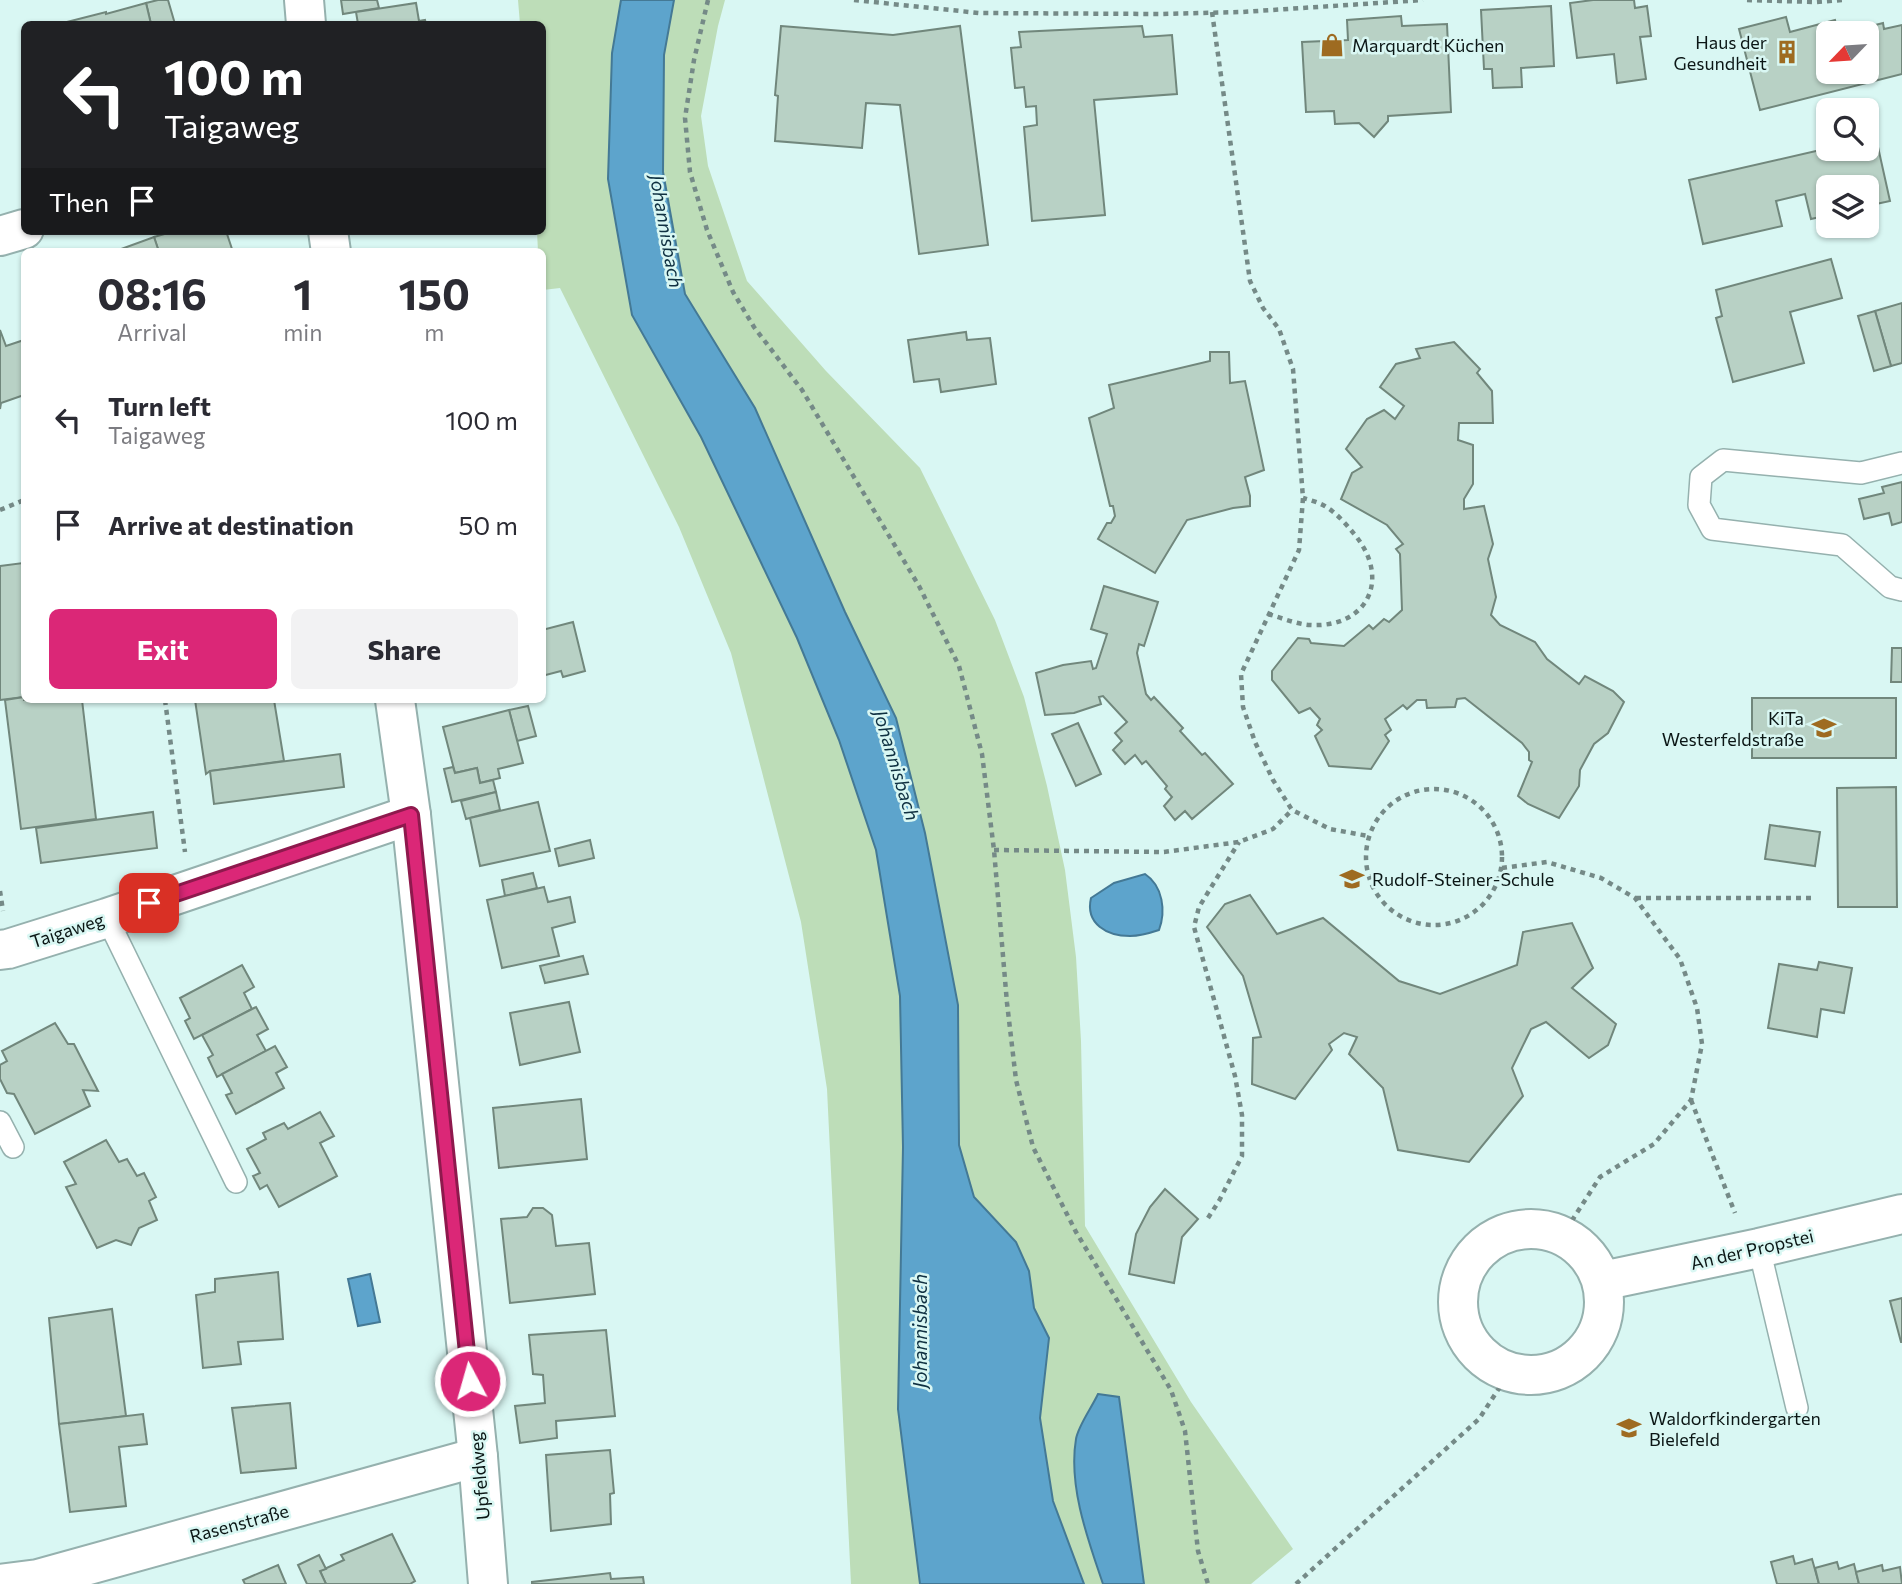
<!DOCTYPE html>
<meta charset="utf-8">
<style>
:root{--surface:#fff;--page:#f2f2f3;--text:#2b2b33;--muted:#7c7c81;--accent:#db2777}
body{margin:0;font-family:Commissioner,sans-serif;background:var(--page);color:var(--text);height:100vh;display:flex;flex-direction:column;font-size:26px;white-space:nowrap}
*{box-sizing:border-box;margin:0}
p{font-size:23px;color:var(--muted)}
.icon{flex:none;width:38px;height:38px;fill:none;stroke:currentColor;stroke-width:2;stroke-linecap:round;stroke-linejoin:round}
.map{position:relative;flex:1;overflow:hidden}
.side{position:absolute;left:21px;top:248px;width:525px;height:455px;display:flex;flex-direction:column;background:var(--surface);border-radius:10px;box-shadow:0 2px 5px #0004}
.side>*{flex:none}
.guide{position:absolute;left:21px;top:21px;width:525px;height:214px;border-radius:10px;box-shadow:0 2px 5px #0004;background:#202124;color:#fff;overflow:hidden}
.needle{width:46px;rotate:245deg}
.tools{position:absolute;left:1816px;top:21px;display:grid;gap:14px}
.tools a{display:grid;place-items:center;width:63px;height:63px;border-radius:10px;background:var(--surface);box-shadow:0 2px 5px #0004;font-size:35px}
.pin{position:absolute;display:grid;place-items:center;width:60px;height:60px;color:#fff;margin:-30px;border-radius:14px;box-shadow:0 4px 10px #0006}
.me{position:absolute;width:77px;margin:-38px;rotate:354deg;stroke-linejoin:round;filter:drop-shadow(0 0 5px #0008)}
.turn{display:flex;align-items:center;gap:24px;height:147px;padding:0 28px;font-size:32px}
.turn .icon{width:91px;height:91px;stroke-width:2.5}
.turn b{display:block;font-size:49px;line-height:60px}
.then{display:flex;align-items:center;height:66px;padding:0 28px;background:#0003;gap:14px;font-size:26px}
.eta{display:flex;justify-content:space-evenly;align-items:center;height:119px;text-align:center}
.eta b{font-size:42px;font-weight:700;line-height:49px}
.cta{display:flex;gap:14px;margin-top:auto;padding:14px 28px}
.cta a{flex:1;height:80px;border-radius:10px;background:var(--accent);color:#fff;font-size:28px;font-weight:700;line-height:80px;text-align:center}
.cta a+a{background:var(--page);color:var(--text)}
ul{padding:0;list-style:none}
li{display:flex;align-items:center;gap:21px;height:105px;padding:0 28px}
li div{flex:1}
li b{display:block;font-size:26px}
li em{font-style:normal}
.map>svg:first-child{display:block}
</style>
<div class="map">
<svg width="1902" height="1584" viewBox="0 0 1902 1584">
<rect width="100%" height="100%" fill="#d9f7f3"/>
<!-- green -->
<g fill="#bdddb8">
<path d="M518 0H621L612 53 632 315 701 437 797 638 839 740 876 850 900 996 903 1147 898 1409 920 1584H851L827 1089 801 922 731 653 679 527 560 288 543 290 542 252H538L537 231H542V24H520Z"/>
<path d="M674 0H725L718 26 701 116 708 166 747 281 826 371 920 468 995 620 1024 697 1047 786 1065 870 1076 957 1081 1041 1085 1226 1191 1402 1293 1549 1251 1584H1144L1119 1397 1075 1484 1087 1537 1103 1584H1084L1053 1501 1040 1418 1049 1338 1034 1308 1029 1271 1016 1242 974 1197 959 1144 958 1005 925 833 896 718 845 612 755 408 685 295 663 172 664 55Z"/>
</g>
<!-- water -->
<g fill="#5da4cc" stroke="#447995" stroke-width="2">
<path d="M621 0H674L664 55 663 172 685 294 755 408 845 612 896 718 925 833 958 1005 959 1145 974 1197 1016 1242 1029 1271 1034 1308 1049 1338 1040 1418 1053 1501 1084 1584H920L898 1409 903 1147 900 996 876 850 839 740 797 638 701 437 632 315 608 179 612 53Z"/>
<path d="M1145 874C1163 886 1166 911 1159 930 1150 933 1140 936 1130 936 1107 936 1085 924 1091 898L1114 883Z"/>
<path d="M370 1274 380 1322 358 1326 348 1279Z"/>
<path d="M1098 1394 1119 1397 1144 1584H1103C1088 1540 1068 1486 1076 1439 1078 1426 1092 1407 1098 1394Z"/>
</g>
<!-- building -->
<g fill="#b8d1c5" stroke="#71877c" stroke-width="2">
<path d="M158 0H168L175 24H151L146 3Z"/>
<path d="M341 0H377L379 8 343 14Z"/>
<path d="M1593 0H1634L1635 8 1647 6 1651 36 1640 37 1646 79 1617 83 1614 54 1577 58 1570 3Z"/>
<path d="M146 3 151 24H59L106 12V14Z"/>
<path d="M416 3 419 21 425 20 426 24H358L356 12Z"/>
<path d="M1551 6 1554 66 1521 68 1522 87 1493 88 1492 69H1484L1481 10Z"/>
<path d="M1401 16 1402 26 1447 24 1451 112 1388 116V121L1374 137 1359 123 1335 124 1334 111 1306 112 1302 42 1348 40 1347 20Z"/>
<path d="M1786 17 1790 32 1835 20 1838 33H1829V72H1867V33H1844L1883 23 1884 29 1902 25V74L1760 110 1739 29Z"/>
<path d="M781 26 893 35 960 26 988 245 919 254 900 105 866 103 862 148 775 141 778 96 775 95Z"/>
<path d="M1142 26 1144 37 1172 35 1177 94 1094 100 1105 215 1032 221 1024 127 1037 125 1036 106 1026 107 1024 87 1015 88 1011 48 1021 47 1019 32Z"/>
<path d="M1876 138 1890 201 1867 206V187H1829V215L1811 219 1805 194 1776 201 1782 226 1703 244 1689 180 1829 148 1867 149V140Z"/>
<path d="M175 231H226L233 252H159L154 237Z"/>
<path d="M154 237 159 252H113Z"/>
<path d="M1831 259 1842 298 1790 312 1804 363 1733 382 1716 318 1722 316 1716 290Z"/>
<path d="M1902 303V363L1891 366 1875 311Z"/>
<path d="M1875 311 1891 366 1874 371 1858 316Z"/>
<path d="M0 330 6 346 24 340V395L1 403 0 409Z"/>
<path d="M966 332 967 340 990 338 996 384 941 392 939 379 914 382 908 340Z"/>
<path d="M1454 342 1480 369 1477 373 1492 391 1493 423H1459L1458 440 1473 445V484L1464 499V509L1484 506 1493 544 1488 559 1496 597 1491 615 1500 625 1535 642 1547 659 1579 684 1585 676 1613 691 1624 702 1608 733 1594 744 1580 770 1579 786 1559 818 1528 804 1518 796 1532 762 1529 760V752L1522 743 1465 698 1457 699 1455 707 1427 708 1426 700H1417L1407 709 1403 705 1385 719 1391 730 1385 735 1389 741 1371 769 1329 766 1315 736 1322 730 1317 725 1320 719 1310 708 1299 713 1272 680V671L1298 638 1309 639 1311 643 1344 646 1369 625 1373 629 1384 619 1389 622 1402 610 1400 554 1396 549 1403 544 1387 525 1341 499 1352 473 1362 467 1346 449 1367 419 1384 410 1395 419 1404 406 1380 387 1396 364 1420 358 1416 349Z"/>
<path d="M1210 352H1229L1230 383 1245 381 1264 470 1245 477 1250 496V506L1233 508 1187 520 1155 573 1098 539 1107 523H1111L1115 516 1113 506H1110L1089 418 1114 408 1109 385 1210 361Z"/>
<path d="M1902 482V522L1892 525 1889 513 1864 519 1859 499 1884 493 1882 487Z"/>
<path d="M23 563 24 565V697L0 700V566Z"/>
<path d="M1104 586 1158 602 1144 646 1139 644 1137 653 1146 694 1151 700 1154 697 1183 728 1180 731 1202 755 1205 753 1233 784 1192 819 1185 811 1175 820 1164 806 1172 797 1165 789 1167 786 1146 761 1142 764 1135 755 1125 764 1113 750 1122 741 1115 733 1127 722 1103 696 1099 697 1101 704 1074 713 1045 715 1036 673 1063 665 1091 661 1093 669 1096 668 1107 634 1091 629Z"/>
<path d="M573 622 585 671 563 677 561 671 542 676V630Z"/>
<path d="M1892 648H1902V682H1891Z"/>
<path d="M24 697V700H82L96 819 21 829 5 700Z"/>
<rect x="1752" y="698" width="144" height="60"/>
<path d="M195 700H274L284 761 210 771 206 774Z"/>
<path d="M528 706 536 736 517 741 509 710Z"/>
<path d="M509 710 523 763 498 769 500 778 480 783 477 768 455 773 443 727Z"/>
<path d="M1078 723 1101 774 1076 786 1052 734Z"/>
<path d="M340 754 344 787 214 804 210 771Z"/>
<path d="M453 767 455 773 477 768 480 783 493 780 496 792 452 802 444 769Z"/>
<path d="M1896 787 1897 907H1838L1837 788Z"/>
<path d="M496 792 500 810 466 819 461 801Z"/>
<path d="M538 802 550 851 480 866 470 818Z"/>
<path d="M153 812 157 848 41 863 36 828Z"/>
<path d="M1770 825 1820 832 1815 866 1765 859Z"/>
<path d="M590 840 594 858 559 866 555 849Z"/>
<path d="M533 873 537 888 505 896 502 880Z"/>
<path d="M544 887 548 902 570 897 575 922 552 928 559 956 502 968 487 900Z"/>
<path d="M1250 895 1277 934 1323 918 1399 981 1440 994 1517 965 1523 932 1572 923 1593 968 1572 988 1616 1024 1608 1045 1589 1058 1546 1022 1531 1029 1512 1068 1523 1096 1469 1162 1398 1150 1383 1088 1349 1054 1357 1037 1344 1033 1329 1044 1332 1050 1295 1099 1252 1084 1253 1038 1261 1037 1243 976 1207 927 1225 904Z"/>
<path d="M583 956 588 974 545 983 540 966Z"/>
<path d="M1819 962 1852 968 1844 1013 1821 1009 1817 1037 1768 1028 1779 964 1817 970Z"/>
<path d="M242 965 254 987 244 993 252 1009 194 1039 185 1021 190 1018 180 998Z"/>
<path d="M569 1002 580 1052 520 1065 510 1013Z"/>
<path d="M256 1007 268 1029 257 1035 266 1051 217 1077 208 1058 213 1055 202 1035Z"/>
<path d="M55 1023 68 1044H74L98 1091 83 1090 90 1106 35 1134 14 1094 7 1093 0 1079V1065L7 1061 2 1051Z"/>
<path d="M275 1046 287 1067 276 1073 284 1088 236 1114 226 1095 232 1093 222 1074Z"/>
<path d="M581 1099 587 1159 499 1168 493 1108Z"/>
<path d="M320 1112 334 1136 320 1143 337 1176 279 1207 267 1185 260 1189 253 1176 260 1173 247 1149 266 1139 263 1133 284 1123 288 1129Z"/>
<path d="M106 1140 119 1162 127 1159 137 1176 144 1173 156 1197 149 1201 157 1220 139 1228 131 1245 116 1240 97 1248 66 1187 76 1184 64 1162Z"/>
<path d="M1165 1189 1198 1219 1182 1237 1174 1283 1129 1274 1136 1234 1150 1207Z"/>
<path d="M533 1208H543L552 1215 556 1246 589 1243 595 1294 510 1303 501 1219 527 1217Z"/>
<path d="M278 1272 283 1339 238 1342 241 1364 203 1368 196 1295 215 1292V1279Z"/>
<path d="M1902 1298V1342H1901L1890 1301Z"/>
<path d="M112 1309 126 1416 59 1424 49 1318Z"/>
<path d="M606 1330 615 1416 556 1421 557 1438 520 1443 515 1406 545 1403 543 1375 533 1374 529 1335Z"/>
<path d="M290 1403 296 1468 241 1473 232 1408Z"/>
<path d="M143 1414 147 1444 119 1447 126 1506 70 1512 59 1424Z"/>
<path d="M610 1450 614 1493 610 1494 611 1524 551 1531 546 1455Z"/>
<path d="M392 1534 415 1581 410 1584H326L320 1571 344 1560 341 1555Z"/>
<path d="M319 1555 326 1569 320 1571 326 1584H307L298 1565Z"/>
<path d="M1793 1556 1795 1564 1812 1559 1819 1584H1777L1771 1562Z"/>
<path d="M1837 1562 1839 1569 1854 1564 1859 1584H1819L1815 1568Z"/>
<path d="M278 1565 286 1584H245L243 1580Z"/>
<path d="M1882 1565 1883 1571 1900 1567 1902 1584H1859L1856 1572Z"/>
<path d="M610 1573 611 1579 643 1577 644 1584H532V1582Z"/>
</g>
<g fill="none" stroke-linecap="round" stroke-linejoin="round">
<!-- lane casing -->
<g stroke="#95b1ae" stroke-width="24">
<g id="lane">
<path d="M1902 463 1861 473 1723 460 1701 477 1699 505 1712 529 1842 545 1890 587 1902 590"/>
<path d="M107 918 236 1182"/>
<path d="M0 1122 13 1147"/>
<path d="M1759 1248 1797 1408"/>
</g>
</g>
<!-- street casing -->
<g stroke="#95b1ae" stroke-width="42">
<g id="street">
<path d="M304 0 306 24"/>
<path d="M328 231 331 252"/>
<path d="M0 236 24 229"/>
<path d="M395 700 411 815 478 1457 488 1584"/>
<path d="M0 950 8 949 107 918 411 815"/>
<circle cx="1531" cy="1302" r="73"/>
<path d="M1602 1281 1759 1248 1902 1214"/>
<path d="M0 1584 38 1579 478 1457"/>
</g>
</g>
<!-- path -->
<g stroke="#758a87" stroke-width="4.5" stroke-dasharray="5 5" stroke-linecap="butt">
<path d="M708 0 694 60 685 118 690 172 707 230 733 292 754 327 802 390 919 586 959 666 982 754 994 850 1007 1003 1016 1080 1033 1147 1076 1232 1171 1390 1185 1431 1198 1551 1208 1584"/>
<path d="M854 0 979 13 1161 14 1242 12 1423 0"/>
<path d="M1747 0 1816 2 1842 0"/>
<path d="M1212 12 1250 281 1263 308 1279 329 1293 369 1303 498 1299 550 1241 674 1243 707 1255 742 1273 780 1292 810 1330 829 1368 836"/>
<path d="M0 510 24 500"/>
<path d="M1268 614C1282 618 1296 624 1310 625 1368 628 1391 579 1355 535 1346 524 1336 512 1323 505 1317 502 1310 500 1303 498"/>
<path d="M165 700 185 852"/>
<circle cx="1434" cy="857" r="68"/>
<path d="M994 850 1164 852 1239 842 1273 829 1292 810"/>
<path d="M1502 868 1547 862 1601 878 1635 898 1680 959 1697 1008 1702 1044 1691 1100 1654 1144 1600 1177 1562 1236"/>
<path d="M0 891 3 911"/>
<path d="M1636 898H1813"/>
<path d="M1691 1100 1735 1213"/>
<path d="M1208 1218 1219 1201 1242 1156V1115L1235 1076 1194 927 1199 907 1239 842"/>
<path d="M1296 1584 1479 1419 1509 1373"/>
</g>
<!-- lane -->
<use href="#lane" stroke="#fff" stroke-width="21"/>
<!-- street -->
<use href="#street" stroke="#fff" stroke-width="38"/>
</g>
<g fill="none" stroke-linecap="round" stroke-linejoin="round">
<!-- route casing -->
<g stroke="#8e194d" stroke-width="18">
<path id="route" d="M149 903 411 815 470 1381"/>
</g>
<!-- route -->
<use href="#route" stroke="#db2777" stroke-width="12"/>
</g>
<!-- icons -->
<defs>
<g id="shop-bare" transform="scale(1.89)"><path d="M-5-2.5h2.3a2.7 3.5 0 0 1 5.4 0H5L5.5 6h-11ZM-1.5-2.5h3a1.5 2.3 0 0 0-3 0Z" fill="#9e6b21" stroke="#d9f7f3" stroke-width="2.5" paint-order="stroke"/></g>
<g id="building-bare" transform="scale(1.89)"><path d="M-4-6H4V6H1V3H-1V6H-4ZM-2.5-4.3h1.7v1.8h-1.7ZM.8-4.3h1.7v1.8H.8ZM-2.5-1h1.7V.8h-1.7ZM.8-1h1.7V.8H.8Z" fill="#9e6b21" stroke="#d9f7f3" stroke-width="2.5" paint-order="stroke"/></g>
<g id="school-bare" transform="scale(1.89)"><path d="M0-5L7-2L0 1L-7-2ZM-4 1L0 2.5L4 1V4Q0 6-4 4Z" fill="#9e6b21" stroke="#d9f7f3" stroke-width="2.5" paint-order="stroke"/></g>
</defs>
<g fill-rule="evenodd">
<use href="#shop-bare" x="1332" y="45"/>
<use href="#building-bare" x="1787" y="52"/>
<use href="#school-bare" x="1824" y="728"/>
<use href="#school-bare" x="1352" y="879"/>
<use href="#school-bare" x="1629" y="1428"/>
</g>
<g text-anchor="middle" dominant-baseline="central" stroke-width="5" stroke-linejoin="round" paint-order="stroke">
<!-- poi labels -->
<g font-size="18" fill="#0b1615" stroke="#d9f7f3" text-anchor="start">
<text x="1767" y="42" text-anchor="end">Haus der<tspan x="1767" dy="21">Gesundheit</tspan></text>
<text x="1352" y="45">Marquardt Küchen</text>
<text x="1804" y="718" text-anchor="end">KiTa<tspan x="1804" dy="21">Westerfeldstraße</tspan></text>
<text x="1372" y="879">Rudolf-Steiner-Schule</text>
<text x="1649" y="1418">Waldorfkindergarten<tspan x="1649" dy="21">Bielefeld</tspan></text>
</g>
<!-- street labels -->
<g font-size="18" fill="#0b1615" stroke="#d9f7f3">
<text transform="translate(67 930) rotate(-18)">Taigaweg</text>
<text transform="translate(1752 1249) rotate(-13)">An der Propstei</text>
<text transform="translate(479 1476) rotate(-95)">Upfeldweg</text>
<text transform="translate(239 1523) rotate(-15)">Rasenstraße</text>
</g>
<!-- water labels -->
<g font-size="19" font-style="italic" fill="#0f3041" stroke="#d9f7f3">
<text transform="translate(667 231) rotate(80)">Johannisbach</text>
<text transform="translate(897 765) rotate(73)">Johannisbach</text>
<text transform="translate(919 1331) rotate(-90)">Johannisbach</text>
</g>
</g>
</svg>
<div class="tools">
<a><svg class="needle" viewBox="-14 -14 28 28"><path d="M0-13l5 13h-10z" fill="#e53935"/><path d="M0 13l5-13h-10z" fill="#7c7c81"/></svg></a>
<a><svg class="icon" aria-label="search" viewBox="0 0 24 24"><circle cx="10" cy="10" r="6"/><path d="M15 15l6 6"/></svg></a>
<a><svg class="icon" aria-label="layers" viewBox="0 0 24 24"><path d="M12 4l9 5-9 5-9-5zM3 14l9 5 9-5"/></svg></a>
</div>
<div class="pin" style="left:149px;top:903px;background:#d93025"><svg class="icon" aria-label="arrive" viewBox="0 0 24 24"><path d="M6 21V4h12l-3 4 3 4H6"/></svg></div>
<svg class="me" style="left:470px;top:1381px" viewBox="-20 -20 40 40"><circle r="17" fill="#db2777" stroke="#fff" stroke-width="3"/><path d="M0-11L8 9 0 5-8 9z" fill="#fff"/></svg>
<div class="guide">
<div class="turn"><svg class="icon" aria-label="left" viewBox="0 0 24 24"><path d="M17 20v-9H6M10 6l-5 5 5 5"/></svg><div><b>100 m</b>Taigaweg</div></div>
<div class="then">Then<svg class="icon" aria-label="arrive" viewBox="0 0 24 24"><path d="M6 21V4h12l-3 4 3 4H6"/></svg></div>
</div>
<section class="side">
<div class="eta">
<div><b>08:16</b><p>Arrival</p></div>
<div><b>1</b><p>min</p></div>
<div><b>150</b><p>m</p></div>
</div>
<ul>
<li><svg class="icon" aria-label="left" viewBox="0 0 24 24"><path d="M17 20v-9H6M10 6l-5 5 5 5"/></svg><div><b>Turn left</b><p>Taigaweg</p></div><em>100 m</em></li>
<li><svg class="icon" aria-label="arrive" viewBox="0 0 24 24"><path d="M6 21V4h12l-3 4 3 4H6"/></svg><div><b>Arrive at destination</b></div><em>50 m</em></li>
</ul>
<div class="cta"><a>Exit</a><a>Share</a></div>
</section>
</div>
